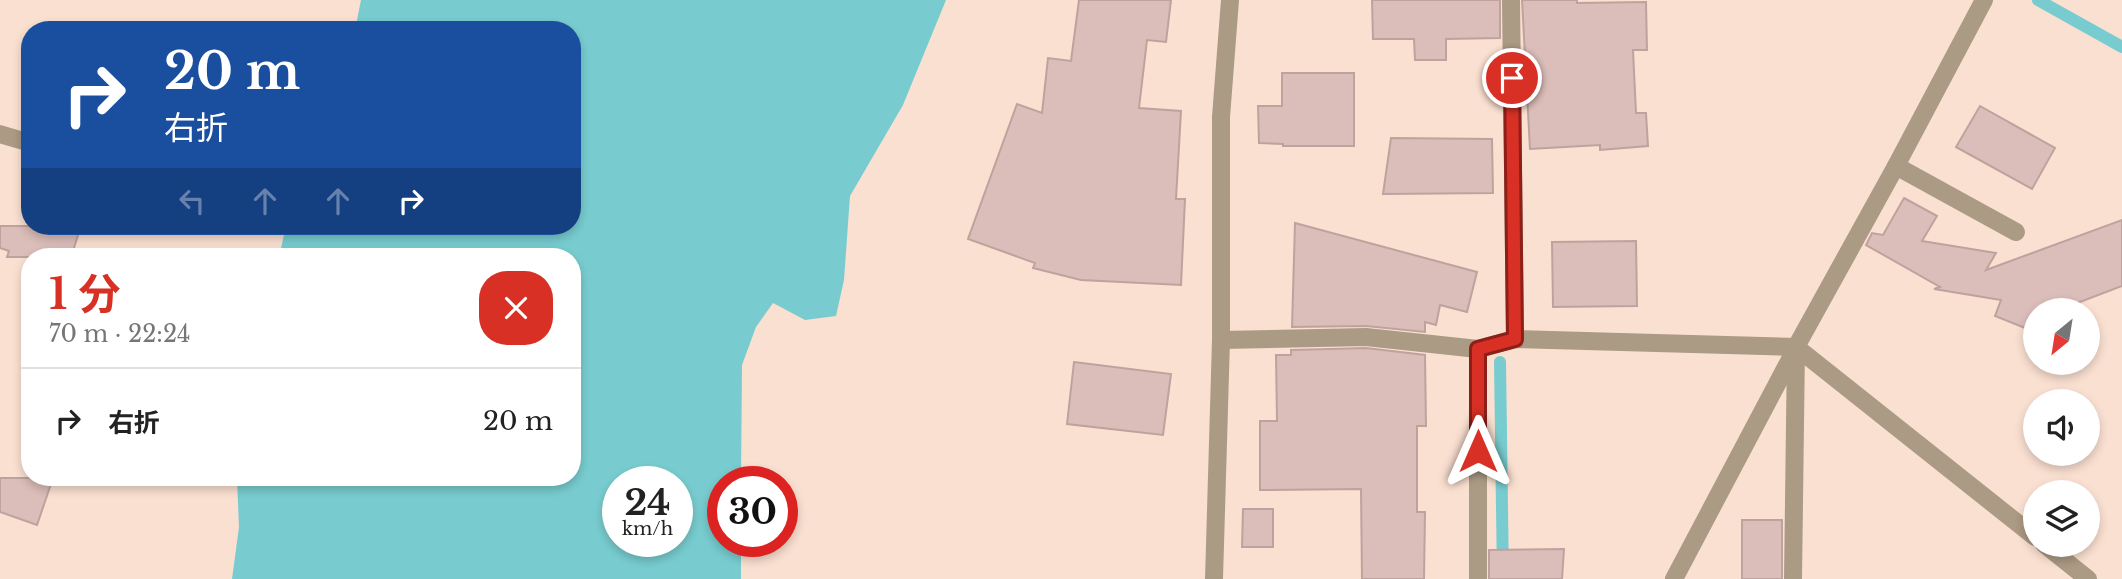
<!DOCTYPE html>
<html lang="ja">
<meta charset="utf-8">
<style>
:root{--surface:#fff;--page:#f2f2f2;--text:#222;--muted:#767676;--line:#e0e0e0;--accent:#d93025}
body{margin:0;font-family:"Libre Baskerville","Noto Sans JP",serif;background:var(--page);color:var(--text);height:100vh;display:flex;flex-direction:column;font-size:26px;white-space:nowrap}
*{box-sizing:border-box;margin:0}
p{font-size:23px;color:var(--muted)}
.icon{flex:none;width:38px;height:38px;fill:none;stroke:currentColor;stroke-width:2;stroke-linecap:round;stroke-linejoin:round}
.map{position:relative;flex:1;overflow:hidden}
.sheet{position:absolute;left:21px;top:248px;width:560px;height:238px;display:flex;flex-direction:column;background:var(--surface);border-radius:28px;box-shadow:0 4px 10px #0003}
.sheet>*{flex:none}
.guide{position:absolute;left:21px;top:21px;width:560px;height:214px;border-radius:28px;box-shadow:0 4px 10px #0003;background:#1a4fa0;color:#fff;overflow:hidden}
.needle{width:46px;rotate:210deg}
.tools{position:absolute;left:2023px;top:298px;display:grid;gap:14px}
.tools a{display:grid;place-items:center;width:77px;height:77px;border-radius:50%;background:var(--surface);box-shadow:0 4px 10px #0003;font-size:35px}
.speed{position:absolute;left:602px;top:466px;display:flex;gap:14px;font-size:35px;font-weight:700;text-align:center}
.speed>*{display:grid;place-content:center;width:91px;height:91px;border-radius:50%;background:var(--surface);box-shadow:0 4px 10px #0003;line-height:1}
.speed small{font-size:18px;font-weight:400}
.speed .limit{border:10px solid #d22;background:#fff;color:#111}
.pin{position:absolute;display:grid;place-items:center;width:60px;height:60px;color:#fff;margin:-30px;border:4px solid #fff;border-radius:50%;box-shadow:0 2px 7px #0007}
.me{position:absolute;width:77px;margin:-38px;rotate:0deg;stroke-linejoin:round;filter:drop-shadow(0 0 5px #0008)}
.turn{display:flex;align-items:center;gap:24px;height:147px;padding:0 28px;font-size:32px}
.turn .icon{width:91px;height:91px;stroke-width:2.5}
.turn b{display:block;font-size:49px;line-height:60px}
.lanes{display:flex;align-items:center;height:66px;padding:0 28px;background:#0003;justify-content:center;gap:35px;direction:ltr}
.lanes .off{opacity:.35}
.round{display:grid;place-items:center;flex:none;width:74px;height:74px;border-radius:28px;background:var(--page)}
.summary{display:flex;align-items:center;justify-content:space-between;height:119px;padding:0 28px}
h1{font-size:42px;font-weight:700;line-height:52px;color:var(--accent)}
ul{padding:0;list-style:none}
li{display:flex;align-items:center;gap:21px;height:105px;padding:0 28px;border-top:2px solid var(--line)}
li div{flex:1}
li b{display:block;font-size:26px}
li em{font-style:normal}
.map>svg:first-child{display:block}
</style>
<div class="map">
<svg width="2122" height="579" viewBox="0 0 2122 579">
<rect width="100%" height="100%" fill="#fae0d1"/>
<!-- water -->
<path fill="#78cccf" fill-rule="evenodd" d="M361 0H946L903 105 850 196 844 280 836 316 805 320 773 303 756 327 742 365 741 481H723V541H741V579H232L239 527 237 478H572V257H279L286 226H572V30H355ZM618 481H677V541H618Z"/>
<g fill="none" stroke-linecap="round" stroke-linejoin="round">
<!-- stream -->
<g stroke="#78cccf" stroke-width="12">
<path d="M2038 0 2122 47"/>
<path d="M1500 362 1503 579"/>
</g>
</g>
<!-- building -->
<g fill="#dbbdb9" stroke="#bfa29e" stroke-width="2">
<path d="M1079 0H1171L1166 42 1147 40 1139 108 1181 111 1176 199H1185L1181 285 1081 280 1033 268 1035 263 968 239 1017 104 1042 113 1048 58 1071 61Z"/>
<path d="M1372 0H1500V38L1446 39V60H1415L1414 39H1373Z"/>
<path d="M1522 0H1577V3L1646 2 1647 50H1633L1636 113H1646L1648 146 1600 150V145L1530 149Z"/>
<path d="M1282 73H1354V146H1283V144L1259 143 1258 106H1282Z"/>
<path d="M1980 106 2055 148 2032 189 1956 147Z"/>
<path d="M1391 138 1492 139 1493 193 1383 194Z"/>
<path d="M1904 198 1937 216 1922 241 1996 253 1986 270 2122 220V286L2059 310H2035V332L1995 316 2001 300 1934 289 1940 287 1866 245 1872 233 1883 235Z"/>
<path d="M1295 223 1477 272 1467 312 1440 305 1436 325 1425 322V332L1366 326 1292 327Z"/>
<path d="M0 226H81L71 257H7L9 251 0 248Z"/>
<path d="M1636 241 1637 306 1553 307 1552 242Z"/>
<path d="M1366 348 1425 355 1426 426H1417V512H1425L1424 579H1362L1361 489 1260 490V421H1277L1276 355H1291V350Z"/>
<path d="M1074 362 1171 374 1163 435 1067 424Z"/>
<path d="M0 478H53L37 525 0 512Z"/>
<path d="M1243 509H1273V547H1242Z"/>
<rect x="1742" y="520" width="40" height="59"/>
<path d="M1564 549 1562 579H1489V550Z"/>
</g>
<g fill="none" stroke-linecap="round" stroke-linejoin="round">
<!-- minor -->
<g stroke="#ab9a84" stroke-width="18">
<path d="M1511 0 1515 339"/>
<path d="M0 134 30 143"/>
<path d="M1896 166 2016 232"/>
<path d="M1221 340 1366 337 1478 349 1515 339 1796 347 2035 537"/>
<path d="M1478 349V579"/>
<path d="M2044 544 2088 579"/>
<path d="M1214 579 1221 340V117L1230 0"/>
<path d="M1674 579 1795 350"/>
<path d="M1793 579 1796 347 1896 166 1984 0"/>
</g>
</g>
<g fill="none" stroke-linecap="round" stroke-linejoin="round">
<!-- route casing -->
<g stroke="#8d1f18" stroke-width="18">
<path id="route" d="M1478 451V349L1515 339 1512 78"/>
</g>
<!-- route -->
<use href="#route" stroke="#d93025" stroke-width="12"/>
</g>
</svg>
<div class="tools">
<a><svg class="needle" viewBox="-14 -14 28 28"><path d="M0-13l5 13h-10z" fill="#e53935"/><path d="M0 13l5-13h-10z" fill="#767676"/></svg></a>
<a><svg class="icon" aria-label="sound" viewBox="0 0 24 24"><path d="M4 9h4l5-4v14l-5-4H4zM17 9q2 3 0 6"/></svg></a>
<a><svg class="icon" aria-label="layers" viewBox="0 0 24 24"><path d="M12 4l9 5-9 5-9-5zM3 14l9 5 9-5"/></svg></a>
</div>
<div class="speed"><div>24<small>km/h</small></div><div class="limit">30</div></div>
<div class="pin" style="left:1512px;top:78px;background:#d93025"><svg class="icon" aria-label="arrive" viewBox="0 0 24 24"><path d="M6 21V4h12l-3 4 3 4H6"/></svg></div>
<svg class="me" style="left:1478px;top:451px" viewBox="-20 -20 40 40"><path d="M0-17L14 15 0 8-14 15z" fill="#d93025" stroke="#fff" stroke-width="4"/></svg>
<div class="guide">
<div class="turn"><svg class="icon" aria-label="right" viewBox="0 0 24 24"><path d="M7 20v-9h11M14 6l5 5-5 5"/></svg><div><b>20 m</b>右折</div></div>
<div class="lanes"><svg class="icon off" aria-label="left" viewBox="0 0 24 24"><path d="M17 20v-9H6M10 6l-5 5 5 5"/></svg><svg class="icon off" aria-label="ahead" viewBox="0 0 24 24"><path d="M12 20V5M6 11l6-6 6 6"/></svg><svg class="icon off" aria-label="ahead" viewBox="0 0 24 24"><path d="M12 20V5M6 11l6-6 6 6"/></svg><svg class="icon" aria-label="right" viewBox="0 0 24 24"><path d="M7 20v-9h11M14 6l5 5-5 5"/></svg></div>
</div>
<section class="sheet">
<div class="summary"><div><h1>1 分</h1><p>70 m · 22:24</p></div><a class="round" style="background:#d93025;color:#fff"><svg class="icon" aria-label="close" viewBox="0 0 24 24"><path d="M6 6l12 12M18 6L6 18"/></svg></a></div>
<ul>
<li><svg class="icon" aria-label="right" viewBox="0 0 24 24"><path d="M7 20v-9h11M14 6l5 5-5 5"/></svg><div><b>右折</b></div><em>20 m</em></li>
</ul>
</section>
</div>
